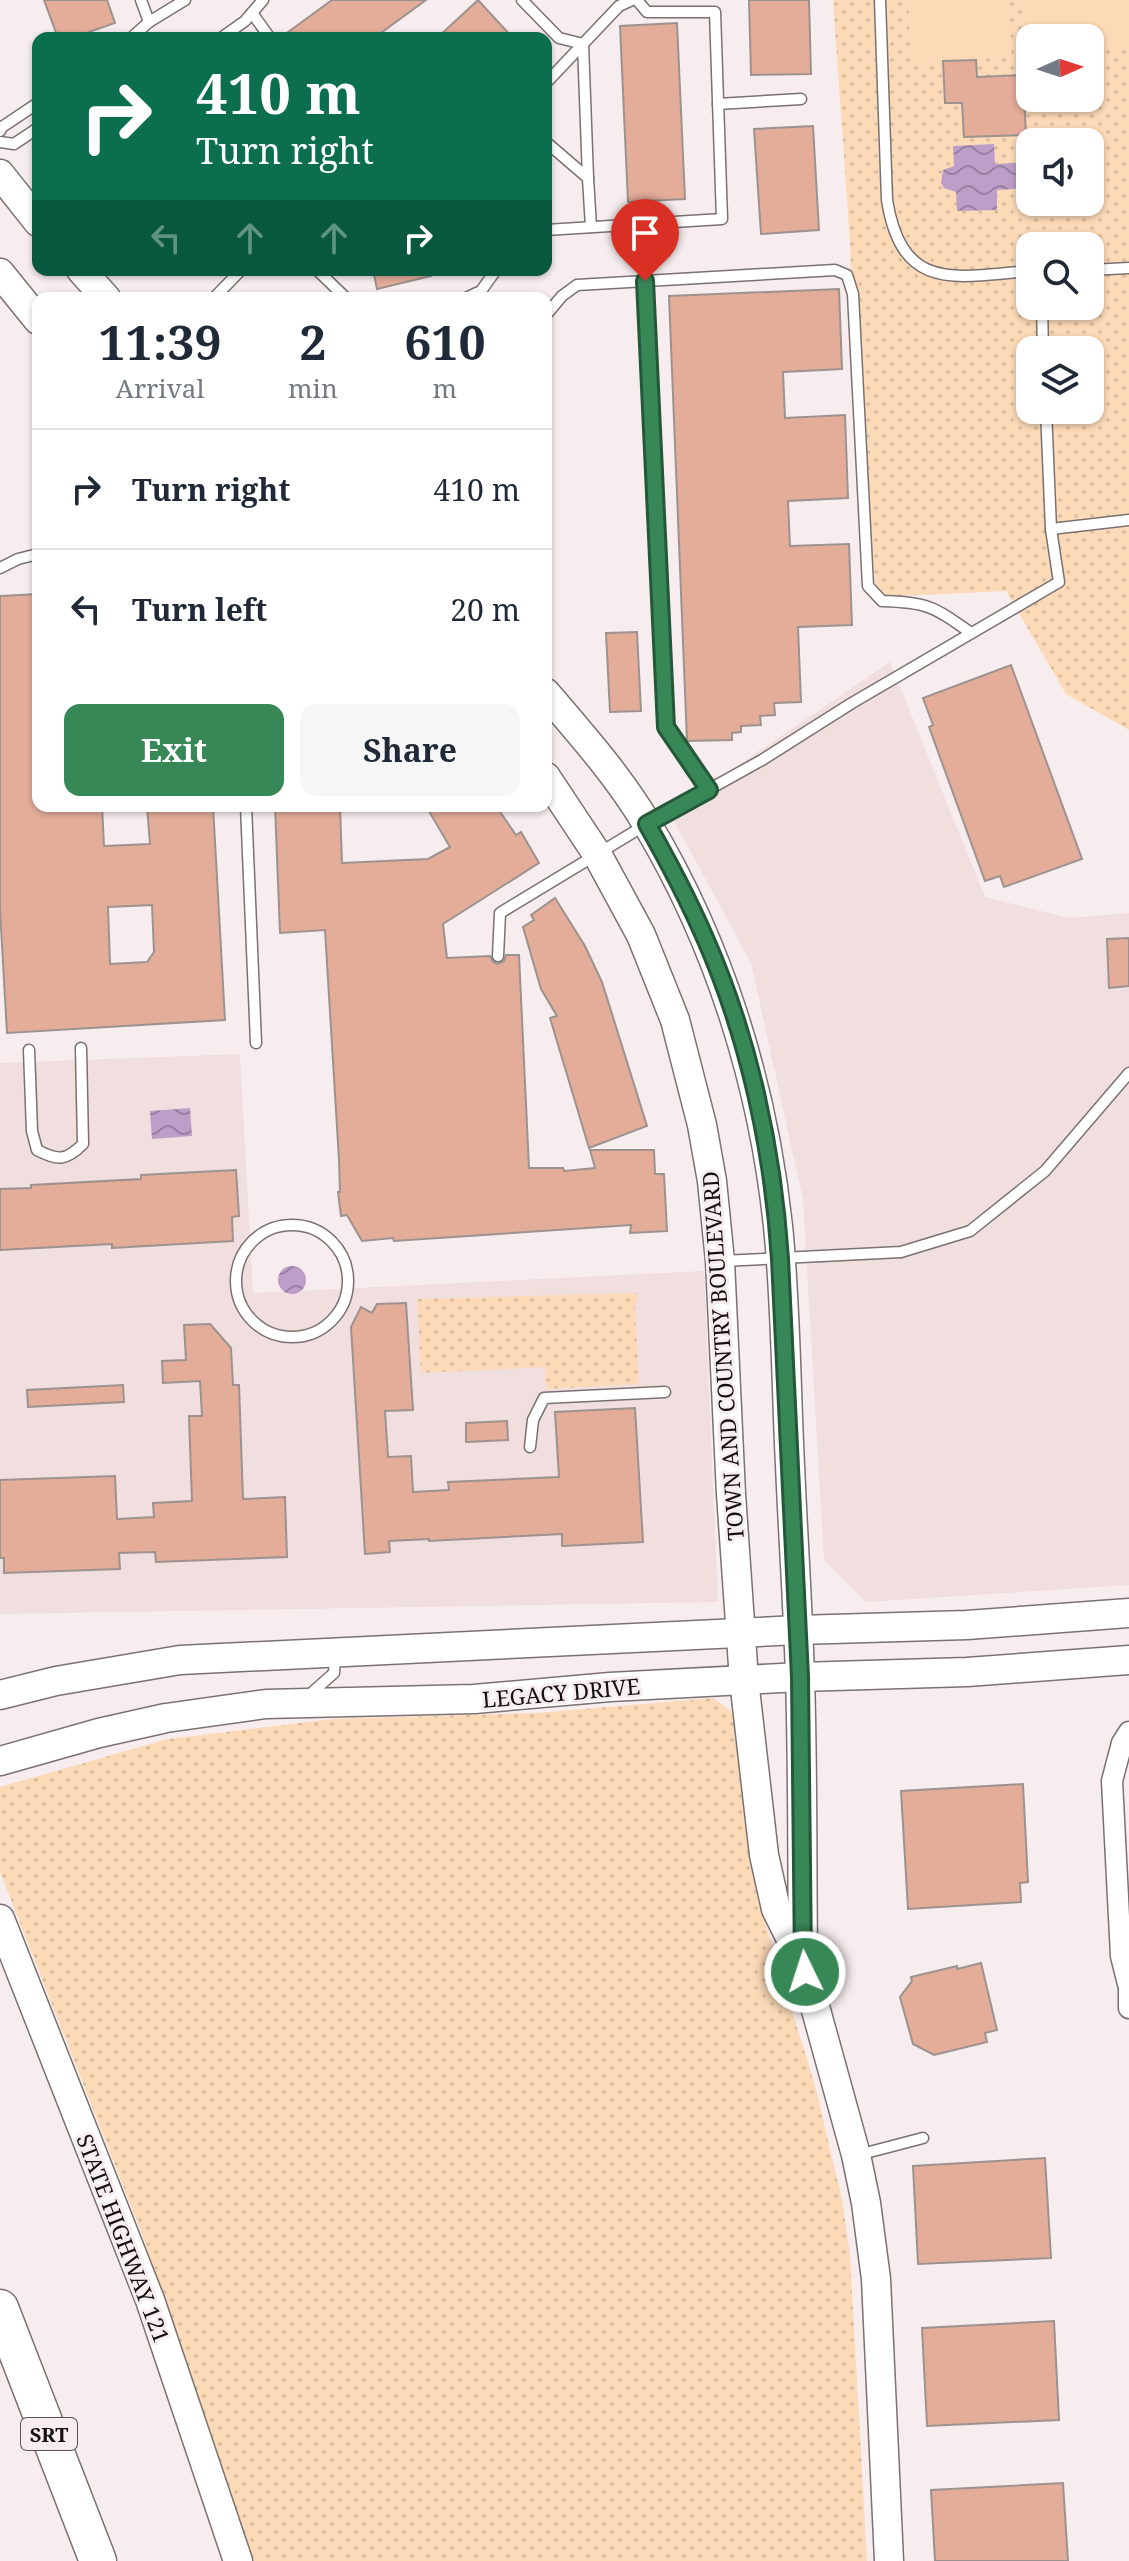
<!DOCTYPE html>
<style>
:root{--surface:#fff;--page:#f6f6f7;--text:#1f2937;--muted:#747a83;--line:#e0e1e3;--accent:#388757}
body{margin:0;font-family:"Noto Serif",serif;background:var(--page);color:var(--text);height:100vh;display:flex;flex-direction:column;font-size:30px;white-space:nowrap}
*{box-sizing:border-box;margin:0}
p{font-size:26px;color:var(--muted)}
.icon{flex:none;width:44px;height:44px;fill:none;stroke:currentColor;stroke-width:2;stroke-linecap:round;stroke-linejoin:round}
.map{position:relative;flex:1;overflow:hidden}
.side{position:absolute;left:32px;top:292px;width:520px;height:520px;display:flex;flex-direction:column;background:var(--surface);border-radius:16px;box-shadow:0 2px 6px #0004}
.side>*{flex:none}
.top-card{position:absolute;left:32px;top:32px;width:520px;height:244px;border-radius:16px;box-shadow:0 2px 6px #0004;background:#0b6e4f;color:#fff;overflow:hidden}
.needle{width:52px;rotate:87deg}
.buttons{position:absolute;left:1016px;top:24px;display:grid;gap:16px}
.buttons a{display:grid;place-items:center;width:88px;height:88px;border-radius:16px;background:var(--surface);box-shadow:0 2px 6px #0004;font-size:40px}
.pin{position:absolute;display:grid;place-items:center;width:68px;height:68px;color:#fff;margin:-82px -34px;border-radius:50% 50% 50% 0;rotate:-45deg;box-shadow:0 0 8px #0007}
.pin .icon{rotate:45deg}
.me{position:absolute;width:88px;margin:-44px;rotate:356deg;stroke-linejoin:round;filter:drop-shadow(0 0 6px #0008)}
.turn{display:flex;align-items:center;gap:28px;height:168px;padding:0 32px;font-size:36px}
.turn .icon{width:104px;height:104px;stroke-width:2.5}
.turn b{display:block;font-size:56px;line-height:68px}
.lanes{display:flex;align-items:center;height:76px;padding:0 32px;background:#0003;justify-content:center;gap:40px;direction:ltr}
.lanes .off{opacity:.35}
.eta{display:flex;justify-content:space-evenly;align-items:center;height:136px;text-align:center}
.eta b{font-size:48px;font-weight:700;line-height:56px}
.button{display:flex;gap:16px;margin-top:auto;padding:16px 32px}
.button a{flex:1;height:92px;border-radius:16px;background:var(--accent);color:#fff;font-size:32px;font-weight:700;line-height:92px;text-align:center}
.button a+a{background:var(--page);color:var(--text)}
ul{padding:0;list-style:none}
li{display:flex;align-items:center;gap:24px;height:120px;padding:0 32px;border-top:2px solid var(--line)}
li div{flex:1}
li b{display:block;font-size:30px}
li em{font-style:normal}
.map>svg:first-child{display:block}
</style>
<div class="map">
<svg width="1129" height="2561" viewBox="0 0 1129 2561">
<defs>
<pattern id="grass-dots" width="8" height="8" patternUnits="userSpaceOnUse" patternTransform="scale(2)"><rect width="8" height="8" fill="#fcdab7"/><path d="M2 2h.1M6 6h.1" fill="none" stroke="#d7ba9c" stroke-width="1.8" stroke-linecap="round"/></pattern>
<pattern id="water-waves" width="16" height="10" patternUnits="userSpaceOnUse" patternTransform="scale(2)"><rect width="16" height="10" fill="#bd9ec9"/><path d="M0 5q4-4 8 0t8 0" fill="none" stroke="#987fa2"/></pattern>
</defs>
<rect width="100%" height="100%" fill="#f8edee"/>
<!-- built -->
<g fill="#f1dedf">
<path d="M890 662 985 897 1069 918 1129 913V1585L866 1602 824 1560 803 1200 751 963 669 812Z"/>
<path d="M240 1054 253 1293 704 1271 718 1602 0 1614V1063Z"/>
</g>
<!-- grass -->
<g fill="url(#grass-dots)" fill-rule="evenodd">
<path d="M833 0H1129V730L1066 694 1006 591 877 597 854 387 850 242ZM1030 38H1090V98H1030ZM1030 142H1090V202H1030ZM1030 246H1090V306H1030ZM1030 350H1090V410H1030Z"/>
<path d="M638 1293 635 1308 639 1384 546 1389 545 1367 421 1373 417 1299Z"/>
<path d="M713 1698 731 1711 740 1738 745 1824 757 1896 816 2089 842 2200 850 2254 867 2561H254L142 2234 0 1872V1787L168 1739 333 1719 536 1713Z"/>
</g>
<!-- pitch -->
<g fill="#fcdab7">
<path d="M908 0H1008L1012 57 912 63Z"/>
<path d="M1025 0H1128L1129 48 1090 50V38H1030L1028 54Z"/>
</g>
<!-- water -->
<g fill="url(#water-waves)">
<path d="M994 144 995 164 1030 162V188L997 190V210L957 211 956 192 944 188 941 183 943 170 954 166 953 146Z"/>
<path d="M190 1108 192 1136 152 1139 150 1111Z"/>
<circle cx="292" cy="1280" r="14"/>
</g>
<!-- building -->
<g fill="#e3ad99" stroke="#9c928f" stroke-width="2" fill-rule="evenodd">
<path d="M44 0H107L115 23 72 38H58Z"/>
<path d="M332 0H426L374 38H280Z"/>
<path d="M478 0 513 38H437Z"/>
<path d="M749 0H809L811 74 751 75Z"/>
<path d="M677 23 685 199 628 202 620 26Z"/>
<path d="M976 60 977 77 1023 75 1026 135 964 137 962 103H945L943 61Z"/>
<path d="M813 126 819 230 761 234 754 129Z"/>
<path d="M373 270H431V276L377 289Z"/>
<path d="M839 289 842 369 783 372 785 418 845 415 848 498 788 501 790 546 849 544 852 625 798 627 801 702 774 703 775 715 760 716 761 725 741 726V732L732 733V740L687 741 669 296Z"/>
<path d="M38 594V806H102L104 846 150 844 147 806H213L225 1020 7 1033 0 910V596ZM152 905 154 952 147 962 110 964 108 907Z"/>
<path d="M637 632 641 711 610 712 606 633Z"/>
<path d="M1011 665 1082 859 1004 887 1000 876 985 881 929 727 933 725 923 698Z"/>
<path d="M275 806H340L342 863 428 859 450 847 426 806H496L516 835 521 832 539 863 443 924 447 958 490 956 493 962 498 964 504 961 506 955H519L529 1168H563L564 1171 595 1168 590 1150H654L655 1174H664L667 1231 630 1233 631 1225 394 1241 393 1238 362 1241 347 1215 341 1216 338 1192H340L339 1160 325 930 280 933Z"/>
<path d="M555 898 585 946 602 982 647 1126 589 1148 550 1018 557 1016 541 989 523 927 534 920 531 915Z"/>
<path d="M1129 938V986L1109 988 1107 939Z"/>
<path d="M236 1170 239 1216 232 1217 233 1241 112 1248V1244L0 1250V1189L31 1188V1185L141 1179V1175Z"/>
<path d="M406 1303 413 1410 385 1411 388 1457 411 1456 413 1492 449 1490 448 1482 559 1477 555 1412 635 1408 643 1542 562 1546V1534L429 1541V1539L389 1541 390 1552 365 1554 351 1327 361 1307 372 1313 377 1304Z"/>
<path d="M210 1324 231 1348 233 1385H239L243 1499 285 1497 287 1557 156 1562 155 1552 119 1553 120 1569 4 1573V1558H0V1480L115 1476 117 1519 154 1517 153 1503 192 1501 189 1416H202L200 1381 163 1383 162 1361 186 1360 184 1325Z"/>
<path d="M123 1385 124 1402 28 1407 27 1390Z"/>
<path d="M507 1421 508 1440 466 1442V1423Z"/>
<path d="M1023 1784 1028 1882 1020 1883 1021 1902 908 1909 901 1791Z"/>
<path d="M981 1963 997 2030 985 2033 987 2042 934 2055 913 2044 900 1997 912 1981 911 1977 957 1966V1969Z"/>
<path d="M1045 2158 1051 2258 918 2264 913 2166Z"/>
<path d="M1054 2321 1059 2420 927 2426 922 2328Z"/>
<path d="M1063 2483 1068 2561H935L931 2490Z"/>
</g>
<g fill="none" stroke-linecap="round" stroke-linejoin="round">
<!-- lane casing -->
<g stroke="#7b7171" stroke-width="13">
<g id="lane">
<path d="M141 0 149 22"/>
<path d="M522 0 559 38 583 44 588 178"/>
<path d="M880 0 887 200C902 293 955 277 1030 271"/>
<path d="M252 13 270 38"/>
<path d="M131 38 149 22 185 0"/>
<path d="M221 38 245 21 263 0"/>
<path d="M546 83 619 6 632 0"/>
<path d="M718 104 801 99"/>
<path d="M0 131 2 127 38 103"/>
<path d="M0 142 14 144 38 128"/>
<path d="M546 142 588 178 591 227"/>
<path d="M546 230 722 219 715 12H647L637 0"/>
<path d="M317 270 346 298"/>
<path d="M1090 270 1129 268"/>
<path d="M645 281 666 727 709 790"/>
<path d="M214 298 241 270"/>
<path d="M466 298 481 291 496 270"/>
<path d="M1042 306 1043 350"/>
<path d="M546 315 562 296 577 285 835 270 847 275 853 294 868 586 882 601C928 602 934 607 971 633"/>
<path d="M1051 529 1129 520"/>
<path d="M0 568 18 559 38 554"/>
<path d="M246 806 256 1043"/>
<path d="M498 956 500 913 647 824 762 760 852 703 1059 582 1051 529 1046 410"/>
<path d="M29 1050 32 1131 37 1150C58 1161 66 1161 83 1144L81 1048"/>
<circle cx="292" cy="1281" r="56"/>
<path d="M722 1261 901 1252 970 1231 1045 1171 1129 1073"/>
<path d="M530 1447 533 1420 544 1398 665 1392"/>
<path d="M308 1696 334 1673 335 1653"/>
<path d="M858 2155 923 2138"/>
</g>
</g>
<!-- street casing -->
<g stroke="#7b7171" stroke-width="23">
<g id="street">
<path d="M1129 1982V2008"/>
<path d="M1128 1984 1121 1956 1112 1781 1122 1743 1129 1732"/>
</g>
</g>
<!-- secondary casing -->
<g stroke="#7b7171" stroke-width="31">
<g id="secondary">
<path d="M0 174 38 222"/>
<path d="M81 270 106 298"/>
<path d="M0 273 38 320"/>
<path d="M546 693C582 735 619 777 647 824 720 946 763 1085 778 1226 786 1305 786 1386 790 1465 793 1536 798 1607 800 1678 803 1771 802 1864 803 1957"/>
<path d="M546 777 597 854 641 935 675 1020 702 1125 712 1181 720 1261 731 1494 744 1680 764 1855 776 1909 803 1963 856 2155 866 2203 876 2279 889 2561"/>
<path d="M0 1695 56 1681 180 1660 798 1630 967 1625 1129 1613"/>
<path d="M0 1761 99 1733 166 1718 266 1704 474 1699 610 1687 800 1677 967 1672 1129 1660"/>
<path d="M0 1919 150 2300 238 2561"/>
</g>
</g>
<!-- highway casing -->
<g stroke="#7b7171" stroke-width="39">
<path id="highway" d="M0 2308 98 2561"/>
</g>
<!-- lane -->
<use href="#lane" stroke="#fff" stroke-width="10"/>
<!-- street -->
<use href="#street" stroke="#fff" stroke-width="20"/>
<!-- secondary -->
<use href="#secondary" stroke="#fff" stroke-width="28"/>
<!-- highway -->
<use href="#highway" stroke="#fff" stroke-width="36"/>
</g>
<g fill="none" stroke-linecap="round" stroke-linejoin="round">
<!-- route casing -->
<g stroke="#245839" stroke-width="20">
<path id="route" d="M645 281 666 727 709 790 647 824C668 861 688 899 705 938 749 1038 773 1150 780 1259L800 1677 803 1963 805 1972"/>
</g>
<!-- route -->
<use href="#route" stroke="#388757" stroke-width="14"/>
</g>
<g text-anchor="middle" dominant-baseline="central" stroke-width="6" stroke-linejoin="round" paint-order="stroke">
<!-- shield labels -->
<rect fill="#f8edee" stroke="#585253" stroke-width="2" x="21" y="2418" width="56" height="32" rx="6"/>
<g font-size="20" font-weight="bold" fill="#141010">
<text x="49" y="2434">SRT</text>
</g>
<!-- street labels -->
<g font-size="22" fill="#141010" stroke="#f8edee">
<text transform="translate(722 1356) rotate(-94)">TOWN AND COUNTRY BOULEVARD</text>
<text transform="translate(561 1692) rotate(-5)">LEGACY DRIVE</text>
<text transform="translate(124 2238) rotate(69)">STATE HIGHWAY 121</text>
</g>
</g>
</svg>
<div class="buttons">
<a><svg class="needle" viewBox="-14 -14 28 28"><path d="M0-13l5 13h-10z" fill="#e53935"/><path d="M0 13l5-13h-10z" fill="#747a83"/></svg></a>
<a><svg class="icon" aria-label="sound" viewBox="0 0 24 24"><path d="M4 9h4l5-4v14l-5-4H4zM17 9q2 3 0 6"/></svg></a>
<a><svg class="icon" aria-label="search" viewBox="0 0 24 24"><circle cx="10" cy="10" r="6"/><path d="M15 15l6 6"/></svg></a>
<a><svg class="icon" aria-label="layers" viewBox="0 0 24 24"><path d="M12 4l9 5-9 5-9-5zM3 14l9 5 9-5"/></svg></a>
</div>
<div class="pin" style="left:645px;top:281px;background:#d93025"><svg class="icon" aria-label="arrive" viewBox="0 0 24 24"><path d="M6 21V4h12l-3 4 3 4H6"/></svg></div>
<svg class="me" style="left:805px;top:1972px" viewBox="-20 -20 40 40"><circle r="17" fill="#388757" stroke="#fff" stroke-width="3"/><path d="M0-11L8 9 0 5-8 9z" fill="#fff"/></svg>
<div class="top-card">
<div class="turn"><svg class="icon" aria-label="right" viewBox="0 0 24 24"><path d="M7 20v-9h11M14 6l5 5-5 5"/></svg><div><b>410 m</b>Turn right</div></div>
<div class="lanes"><svg class="icon off" aria-label="left" viewBox="0 0 24 24"><path d="M17 20v-9H6M10 6l-5 5 5 5"/></svg><svg class="icon off" aria-label="ahead" viewBox="0 0 24 24"><path d="M12 20V5M6 11l6-6 6 6"/></svg><svg class="icon off" aria-label="ahead" viewBox="0 0 24 24"><path d="M12 20V5M6 11l6-6 6 6"/></svg><svg class="icon" aria-label="right" viewBox="0 0 24 24"><path d="M7 20v-9h11M14 6l5 5-5 5"/></svg></div>
</div>
<section class="side">
<div class="eta">
<div><b>11:39</b><p>Arrival</p></div>
<div><b>2</b><p>min</p></div>
<div><b>610</b><p>m</p></div>
</div>
<ul>
<li><svg class="icon" aria-label="right" viewBox="0 0 24 24"><path d="M7 20v-9h11M14 6l5 5-5 5"/></svg><div><b>Turn right</b></div><em>410 m</em></li>
<li><svg class="icon" aria-label="left" viewBox="0 0 24 24"><path d="M17 20v-9H6M10 6l-5 5 5 5"/></svg><div><b>Turn left</b></div><em>20 m</em></li>
</ul>
<div class="button"><a>Exit</a><a>Share</a></div>
</section>
</div>
